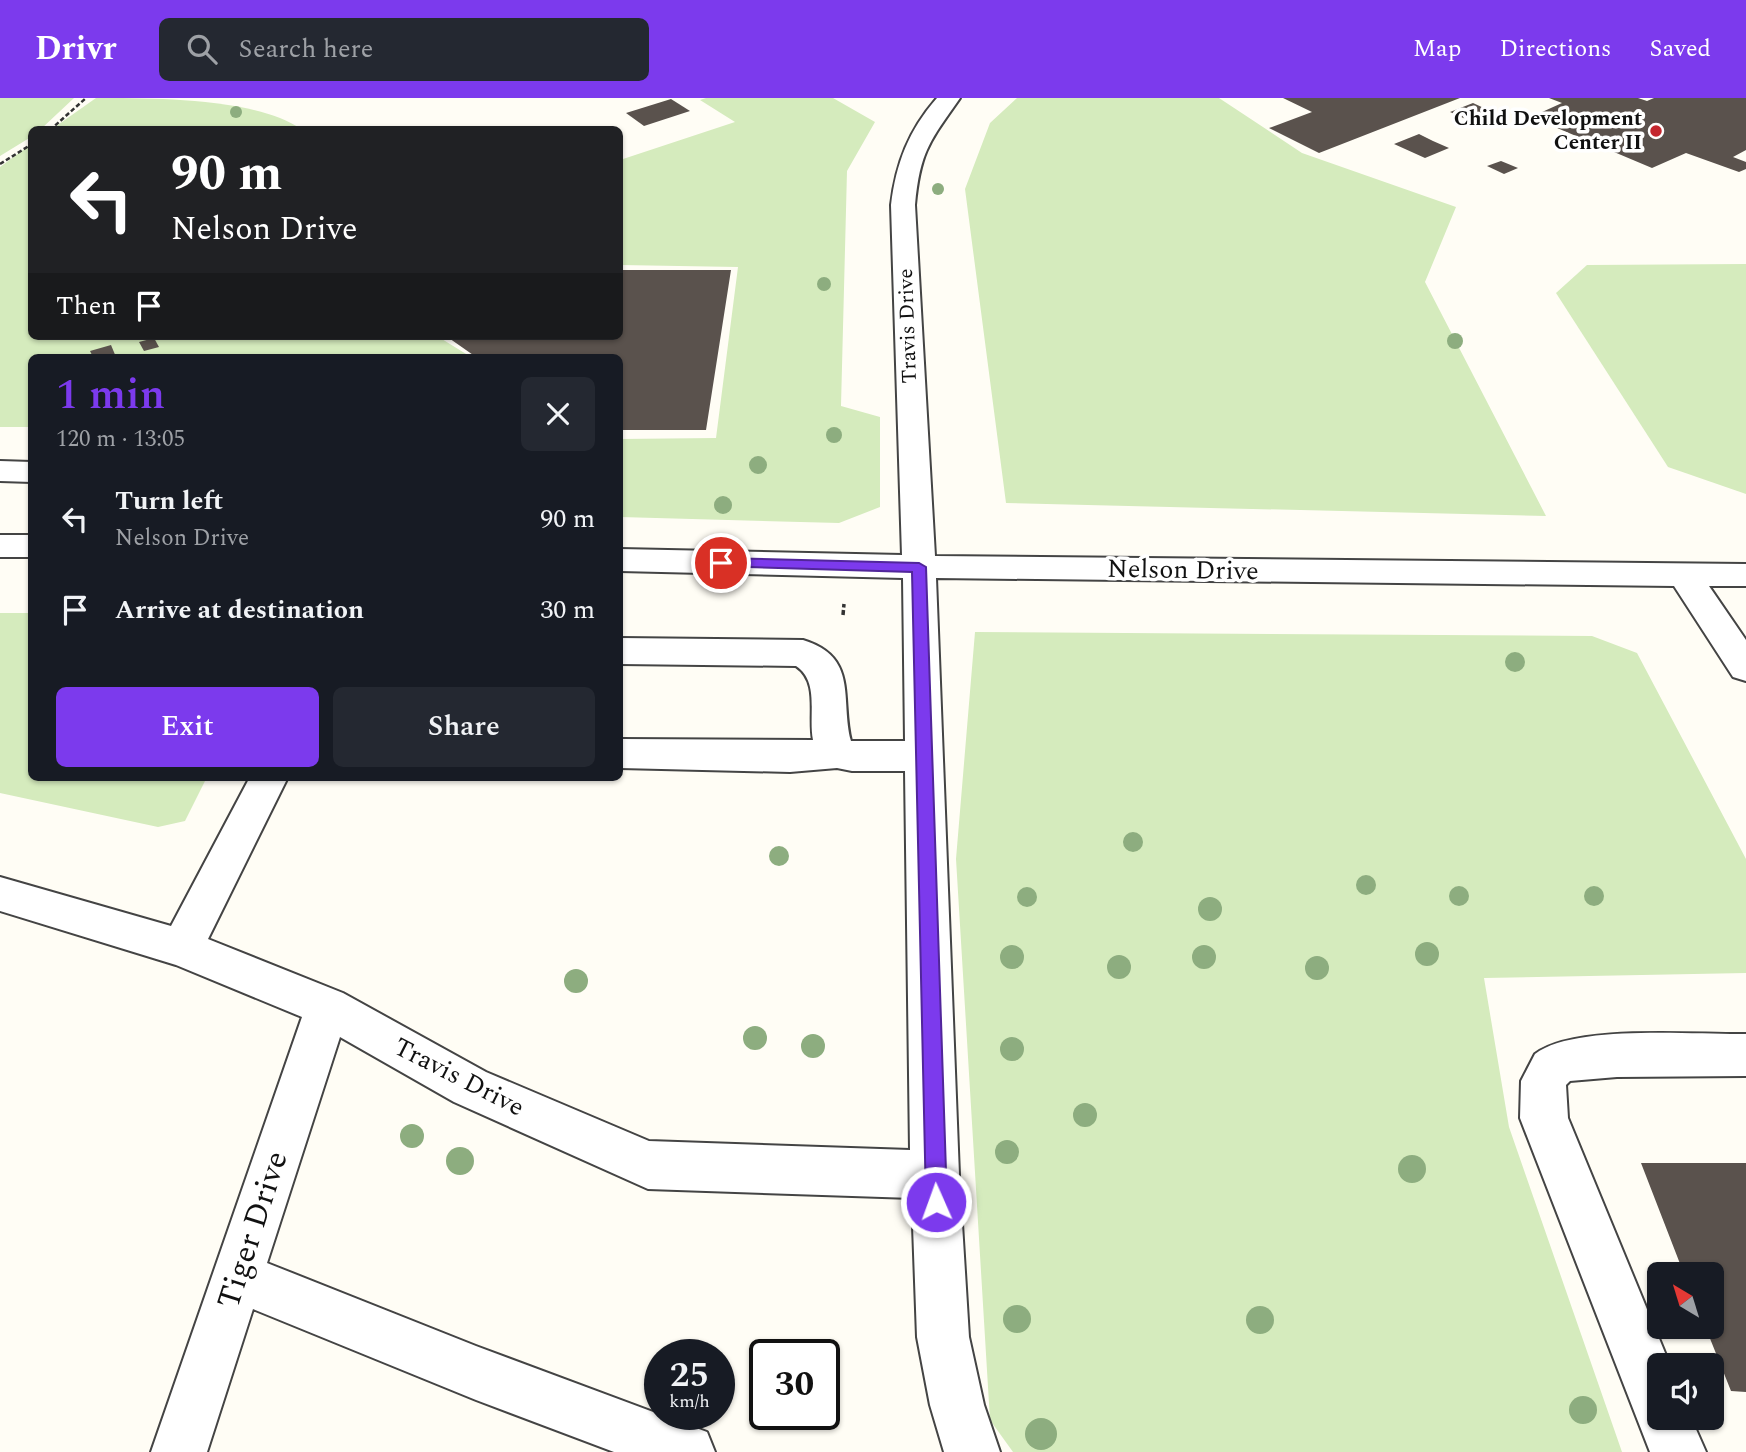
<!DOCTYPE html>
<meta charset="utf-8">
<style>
:root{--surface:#171b24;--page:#242831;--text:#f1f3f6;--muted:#9ea1a6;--accent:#7c3aed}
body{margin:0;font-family:Spectral,serif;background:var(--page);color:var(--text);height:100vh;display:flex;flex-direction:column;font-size:26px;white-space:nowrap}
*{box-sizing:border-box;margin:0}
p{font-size:23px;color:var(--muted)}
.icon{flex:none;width:38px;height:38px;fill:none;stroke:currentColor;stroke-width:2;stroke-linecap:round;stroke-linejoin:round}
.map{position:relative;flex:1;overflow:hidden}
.details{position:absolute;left:28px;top:256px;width:595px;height:427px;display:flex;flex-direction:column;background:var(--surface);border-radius:10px;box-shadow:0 2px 5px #0004}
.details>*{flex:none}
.banner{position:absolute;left:28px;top:28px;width:595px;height:214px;border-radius:10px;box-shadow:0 2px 5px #0004;background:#202124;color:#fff;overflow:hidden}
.needle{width:46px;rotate:322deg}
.buttons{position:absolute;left:1647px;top:1164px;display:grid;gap:14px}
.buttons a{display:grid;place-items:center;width:77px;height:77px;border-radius:10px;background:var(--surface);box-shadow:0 2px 5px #0004;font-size:35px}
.speed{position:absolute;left:644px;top:1241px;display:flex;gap:14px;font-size:35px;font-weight:700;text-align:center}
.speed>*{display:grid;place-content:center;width:91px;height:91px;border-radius:50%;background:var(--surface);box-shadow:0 2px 5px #0004;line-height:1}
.speed small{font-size:18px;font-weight:400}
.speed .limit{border:4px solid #111;border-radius:10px;background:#fff;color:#111}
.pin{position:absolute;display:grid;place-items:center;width:60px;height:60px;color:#fff;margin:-30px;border:4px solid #fff;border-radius:50%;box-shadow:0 2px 7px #0007}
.me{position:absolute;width:77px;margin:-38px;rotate:358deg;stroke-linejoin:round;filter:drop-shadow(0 0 5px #0008)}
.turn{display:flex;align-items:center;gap:24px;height:147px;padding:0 28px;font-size:32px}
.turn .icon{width:91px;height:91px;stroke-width:2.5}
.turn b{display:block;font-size:49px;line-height:60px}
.then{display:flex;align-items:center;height:66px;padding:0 28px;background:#0003;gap:14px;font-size:26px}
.round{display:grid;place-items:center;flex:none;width:74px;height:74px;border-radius:10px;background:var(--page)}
.overview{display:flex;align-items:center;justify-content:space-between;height:119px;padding:0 28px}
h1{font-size:42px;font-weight:600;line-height:52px;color:var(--accent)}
.action{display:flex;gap:14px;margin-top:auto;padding:14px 28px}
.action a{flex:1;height:80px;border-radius:10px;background:var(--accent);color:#fff;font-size:28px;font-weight:600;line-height:80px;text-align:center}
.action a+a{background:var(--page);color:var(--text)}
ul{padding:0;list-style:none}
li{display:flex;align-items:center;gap:21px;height:91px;padding:0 28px}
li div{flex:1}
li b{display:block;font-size:26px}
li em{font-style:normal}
header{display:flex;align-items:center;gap:42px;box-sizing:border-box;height:98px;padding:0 35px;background:var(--accent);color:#fff}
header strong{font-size:33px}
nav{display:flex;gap:38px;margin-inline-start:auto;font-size:24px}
.search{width:490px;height:63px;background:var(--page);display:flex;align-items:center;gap:18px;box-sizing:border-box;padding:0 24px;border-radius:10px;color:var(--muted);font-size:26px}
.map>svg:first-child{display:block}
</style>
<header>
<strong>Drivr</strong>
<div class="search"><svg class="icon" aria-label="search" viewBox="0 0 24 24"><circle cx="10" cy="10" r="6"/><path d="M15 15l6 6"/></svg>Search here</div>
<nav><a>Map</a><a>Directions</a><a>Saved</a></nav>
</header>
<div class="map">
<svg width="1746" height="1354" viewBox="0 0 1746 1354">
<rect width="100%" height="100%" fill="#fffdf5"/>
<!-- green -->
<g fill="#d5ebbd">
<path d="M0 0H74L41 31 32 32 31 39 0 58Z"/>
<path d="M96 0C154 0 257 0 301 31H52Z"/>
<path d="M706 0H833L875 24 847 73 841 308 880 319V409L839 425 620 419V341L716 340 738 169 620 167V62L735 24 700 2Z"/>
<path d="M1017 0H1219L1302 55 1456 109 1425 184 1546 418 1006 405 965 91 990 25Z"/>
<path d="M31 46 32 238H437L471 259H32L31 329H0V69Z"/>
<path d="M1746 166V396L1668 369 1556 195 1587 167Z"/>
<path d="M0 515H31L32 679H207L185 723 158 729 0 695Z"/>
<path d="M975 534 1592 538 1637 555 1746 761V875L1484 880 1509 1029 1622 1354H1013L990 1322 956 761Z"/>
</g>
<!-- building -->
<g fill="#5a524d">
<path d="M1283 0H1460L1319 55 1269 30 1312 14Z"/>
<path d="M1549 0H1638L1647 3 1654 0H1746V52L1733 59 1746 64V71L1739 74 1686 55 1652 70 1531 19 1562 5Z"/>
<path d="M671 1 690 13 644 28 626 15Z"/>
<path d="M1473 5 1486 11 1502 18 1479 27 1450 14Z"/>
<path d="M1419 36 1433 43 1449 50 1425 60 1394 46Z"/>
<path d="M1501 63 1518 70 1504 76 1487 68Z"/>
<path d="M620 172H731L706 332H620V259H476L446 238H620Z"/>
<path d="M154 240 159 249 144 253 139 244Z"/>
<path d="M111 247 116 259H93L90 253Z"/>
<path d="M1641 1065H1746V1294L1731 1293 1705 1228H1712V1176H1684Z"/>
</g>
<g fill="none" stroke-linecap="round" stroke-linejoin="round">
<!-- minor casing -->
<g stroke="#444" stroke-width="4">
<g id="minor">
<path d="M937 0H960C930 43 920 53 915 107L935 458 1746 466V488H1709L1746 542V583L1733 579 1674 488 936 480 959 1077 969 1239 984 1307 1000 1354H944L930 1307 917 1239 912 1100 648 1091 454 1004 340 939 267 1165 476 1248 707 1334 715 1354H614L476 1302 253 1211 207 1354H151L302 919 176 867 0 813V779L171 828 250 679H288L208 841 343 895 486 974 649 1043 910 1052 905 673H852L837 670 790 674 620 670V641L813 642C808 617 820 584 796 568L620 566V540L803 542C859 559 840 601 851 643H905L903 480 620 473V451L902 457 891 107C896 65 909 32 937 0Z"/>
<path d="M0 363 32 364V384L0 383Z"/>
<rect x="0" y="437" width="32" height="22"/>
<path d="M1746 936V978L1617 979 1570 983 1566 987 1568 1020 1670 1267H1659V1320H1691L1706 1354H1650L1520 1020 1521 983 1535 956C1574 926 1695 937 1746 936Z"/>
</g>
</g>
<!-- path-far1 -->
<g stroke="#333" stroke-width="2.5" stroke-dasharray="4.5 2.5" stroke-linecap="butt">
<path d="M50 32 86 0"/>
<path d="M0 66 32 46"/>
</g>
<!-- path -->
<path stroke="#333" stroke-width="3.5" stroke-dasharray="5 2.5" stroke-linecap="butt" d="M843 517 844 506"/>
<!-- minor -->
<use href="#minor" fill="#fff" fill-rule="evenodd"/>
</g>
<!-- trees -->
<g fill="#8dad7f">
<circle cx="236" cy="14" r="6"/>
<circle cx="938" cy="91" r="6"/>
<circle cx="824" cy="186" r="7"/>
<circle cx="1455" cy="243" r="8"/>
<circle cx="834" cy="337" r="8"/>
<circle cx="758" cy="367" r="9"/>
<circle cx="723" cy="407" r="9"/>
<circle cx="1515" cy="564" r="10"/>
<circle cx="1133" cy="744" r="10"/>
<circle cx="779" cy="758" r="10"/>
<circle cx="1366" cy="787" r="10"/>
<circle cx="1459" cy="798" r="10"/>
<circle cx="1594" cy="798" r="10"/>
<circle cx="1027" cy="799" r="10"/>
<circle cx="1210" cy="811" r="12"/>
<circle cx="1427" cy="856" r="12"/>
<circle cx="1012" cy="859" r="12"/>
<circle cx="1204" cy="859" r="12"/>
<circle cx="1119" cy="869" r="12"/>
<circle cx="1317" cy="870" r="12"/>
<circle cx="576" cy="883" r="12"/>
<circle cx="755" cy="940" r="12"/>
<circle cx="813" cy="948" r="12"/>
<circle cx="1012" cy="951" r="12"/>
<circle cx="1085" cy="1017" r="12"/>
<circle cx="412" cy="1038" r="12"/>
<circle cx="1007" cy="1054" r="12"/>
<circle cx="460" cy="1063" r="14"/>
<circle cx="1412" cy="1071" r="14"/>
<circle cx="1017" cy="1221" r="14"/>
<circle cx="1260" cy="1222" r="14"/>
<circle cx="1583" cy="1312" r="14"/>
<circle cx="1041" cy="1336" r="16"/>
</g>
<!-- route -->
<path fill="#7c3aed" stroke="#51269a" stroke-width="2" d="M721 460 919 465 926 469 947 1104 944 1111 936 1114 929 1111 926 1104 912 474 716 468 714 465Z"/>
<!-- markers -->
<circle fill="#c4262e" stroke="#fff" stroke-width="2.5" cx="1656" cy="33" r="7"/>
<g text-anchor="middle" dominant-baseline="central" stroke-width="7" stroke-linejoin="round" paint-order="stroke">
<!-- far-poi labels -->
<g font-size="21" font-weight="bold" fill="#111" stroke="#fff" text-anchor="end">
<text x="1642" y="21">Child Development<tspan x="1642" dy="24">Center II</tspan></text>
</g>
<!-- far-street labels -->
<g font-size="21" fill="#111" stroke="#fff">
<text transform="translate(908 228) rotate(-92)">Travis Drive</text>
</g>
<!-- street labels -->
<g font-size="26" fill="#111" stroke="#fff">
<text transform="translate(1183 472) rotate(1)">Nelson Drive</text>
<text transform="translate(459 979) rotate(27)">Travis Drive</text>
</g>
<!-- near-street labels -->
<g font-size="32" fill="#111" stroke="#fff">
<text transform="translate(253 1132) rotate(-72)">Tiger Drive</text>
</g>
</g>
</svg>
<div class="buttons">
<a><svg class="needle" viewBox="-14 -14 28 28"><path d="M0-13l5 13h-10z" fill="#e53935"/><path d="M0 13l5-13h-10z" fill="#9ea1a6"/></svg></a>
<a><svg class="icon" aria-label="sound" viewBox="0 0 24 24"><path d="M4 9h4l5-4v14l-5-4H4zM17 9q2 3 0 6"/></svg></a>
</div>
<div class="speed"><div>25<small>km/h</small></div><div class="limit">30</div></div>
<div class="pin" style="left:721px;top:465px;background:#d93025"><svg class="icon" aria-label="arrive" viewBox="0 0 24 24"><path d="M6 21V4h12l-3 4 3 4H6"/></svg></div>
<svg class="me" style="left:936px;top:1104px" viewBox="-20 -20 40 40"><circle r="17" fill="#7c3aed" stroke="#fff" stroke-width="3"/><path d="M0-11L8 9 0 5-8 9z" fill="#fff"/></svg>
<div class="banner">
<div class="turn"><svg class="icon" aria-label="left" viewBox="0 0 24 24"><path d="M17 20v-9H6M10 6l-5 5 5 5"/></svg><div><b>90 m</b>Nelson Drive</div></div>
<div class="then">Then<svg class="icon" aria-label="arrive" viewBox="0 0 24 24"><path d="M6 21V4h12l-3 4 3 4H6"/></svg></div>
</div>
<section class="details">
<div class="overview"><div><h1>1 min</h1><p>120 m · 13:05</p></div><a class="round"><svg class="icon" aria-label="close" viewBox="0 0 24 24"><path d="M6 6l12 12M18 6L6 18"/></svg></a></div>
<ul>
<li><svg class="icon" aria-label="left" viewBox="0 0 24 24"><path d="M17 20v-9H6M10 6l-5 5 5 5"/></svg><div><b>Turn left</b><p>Nelson Drive</p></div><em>90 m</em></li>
<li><svg class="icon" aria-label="arrive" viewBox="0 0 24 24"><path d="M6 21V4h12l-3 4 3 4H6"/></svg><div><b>Arrive at destination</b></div><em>30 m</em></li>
</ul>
<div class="action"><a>Exit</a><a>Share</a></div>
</section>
</div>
